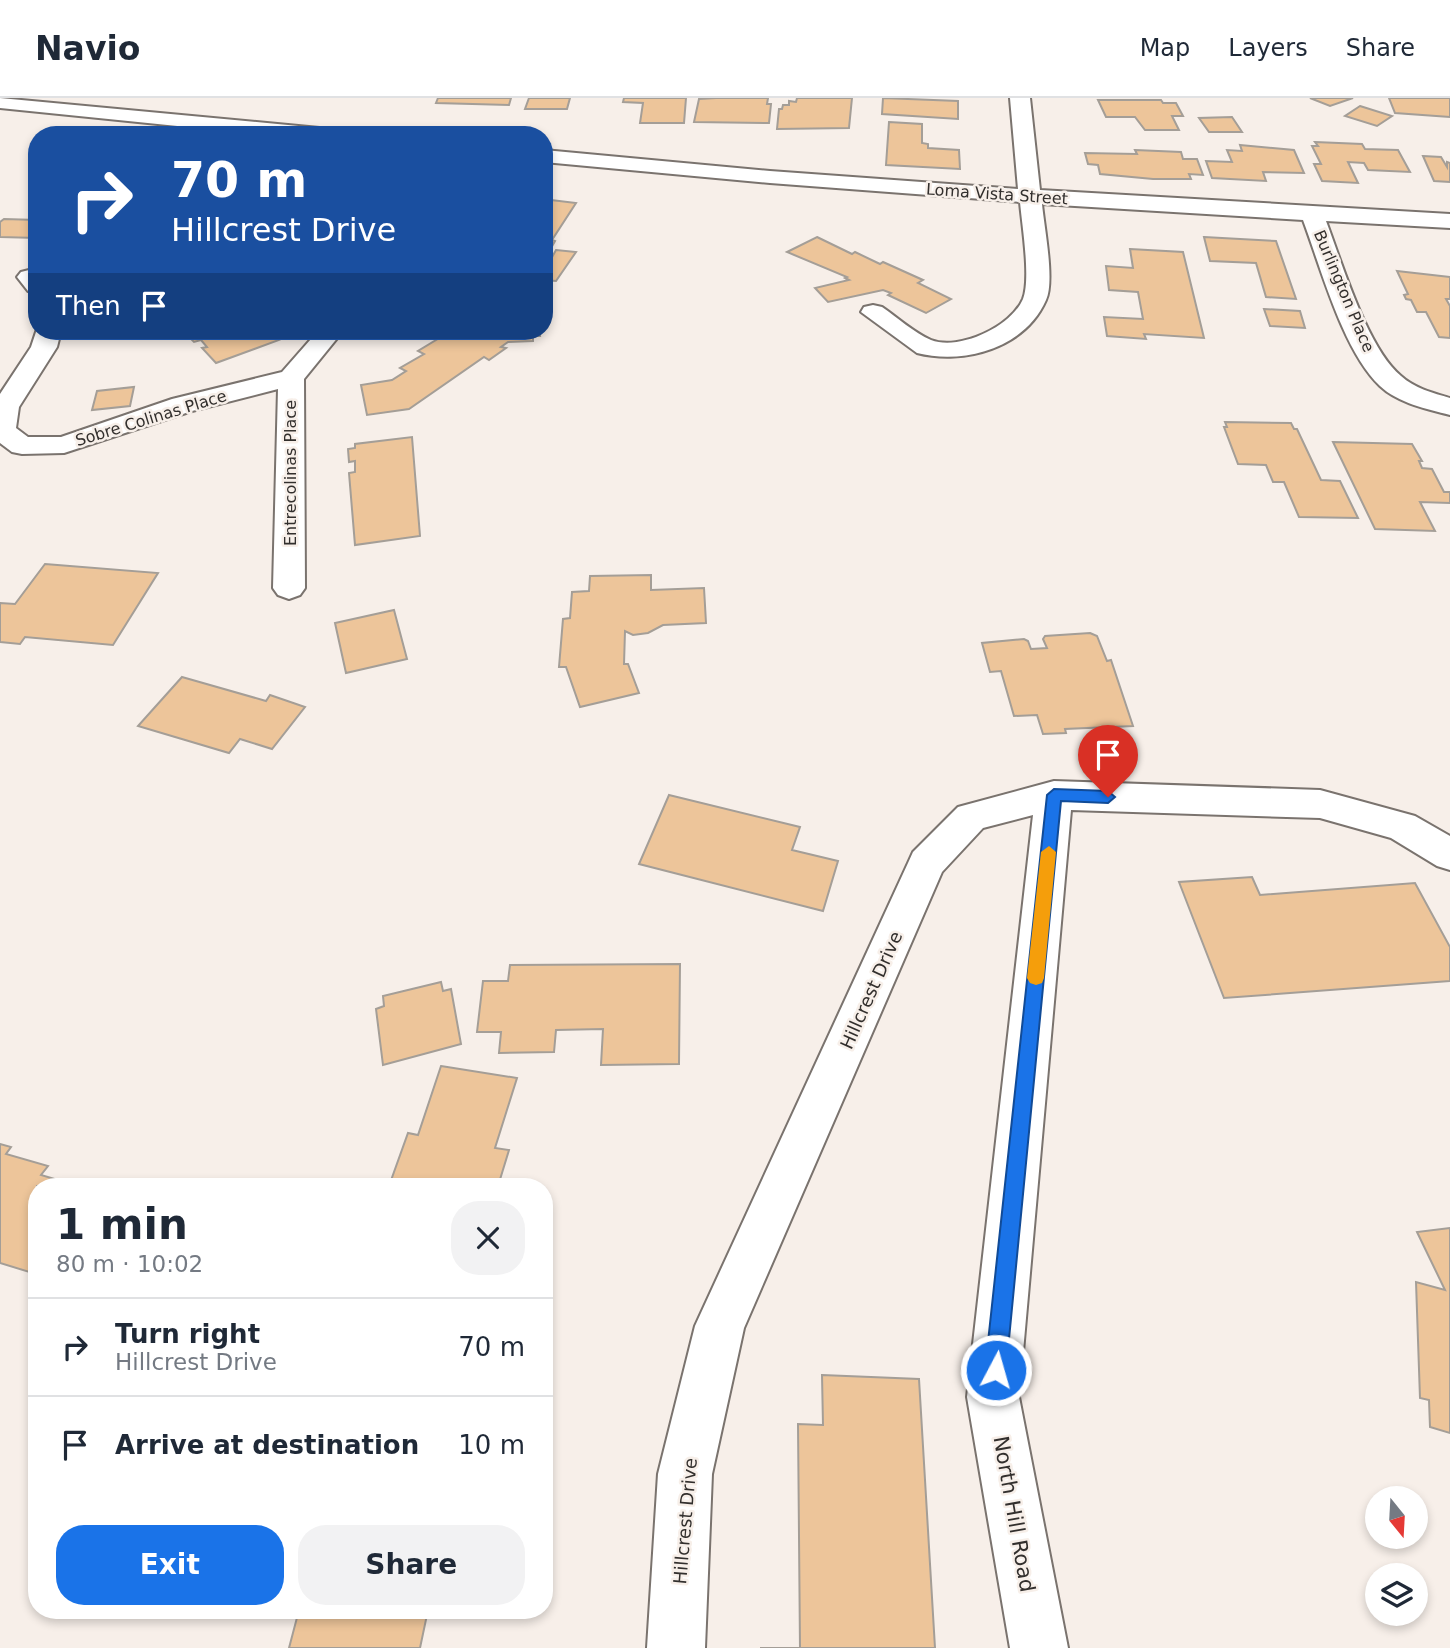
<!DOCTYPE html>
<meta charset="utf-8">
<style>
:root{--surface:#fff;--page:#f2f2f3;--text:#1f2937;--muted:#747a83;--line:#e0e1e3;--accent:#1a73e8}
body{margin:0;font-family:"DejaVu Sans",sans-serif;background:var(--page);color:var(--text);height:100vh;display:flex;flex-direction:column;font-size:26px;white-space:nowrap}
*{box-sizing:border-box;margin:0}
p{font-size:23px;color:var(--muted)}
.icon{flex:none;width:38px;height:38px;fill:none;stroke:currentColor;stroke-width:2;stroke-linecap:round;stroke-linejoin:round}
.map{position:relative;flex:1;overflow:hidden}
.sheet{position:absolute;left:28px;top:1080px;width:525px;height:441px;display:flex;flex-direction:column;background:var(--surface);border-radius:28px;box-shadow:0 4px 10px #0003}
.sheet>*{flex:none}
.banner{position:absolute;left:28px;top:28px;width:525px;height:214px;border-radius:28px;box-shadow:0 4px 10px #0003;background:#1a4fa0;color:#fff;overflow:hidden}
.needle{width:46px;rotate:162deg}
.controls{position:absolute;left:1365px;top:1388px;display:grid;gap:14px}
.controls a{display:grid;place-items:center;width:63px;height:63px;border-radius:50%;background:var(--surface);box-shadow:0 4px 10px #0003;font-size:35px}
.pin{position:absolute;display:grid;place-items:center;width:60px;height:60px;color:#fff;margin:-72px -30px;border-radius:50% 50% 50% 0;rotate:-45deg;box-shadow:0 0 7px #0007}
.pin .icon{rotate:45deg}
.me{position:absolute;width:77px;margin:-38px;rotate:6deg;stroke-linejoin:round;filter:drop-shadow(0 0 5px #0008)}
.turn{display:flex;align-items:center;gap:24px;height:147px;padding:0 28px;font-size:32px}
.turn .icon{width:91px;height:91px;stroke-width:2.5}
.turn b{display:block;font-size:49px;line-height:60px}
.then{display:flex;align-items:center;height:66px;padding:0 28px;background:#0003;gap:14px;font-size:26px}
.round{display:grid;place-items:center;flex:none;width:74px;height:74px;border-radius:28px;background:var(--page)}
.summary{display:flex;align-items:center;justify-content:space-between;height:119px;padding:0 28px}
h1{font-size:42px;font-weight:600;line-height:52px}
.button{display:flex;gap:14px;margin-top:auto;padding:14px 28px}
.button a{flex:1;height:80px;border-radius:28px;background:var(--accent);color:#fff;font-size:28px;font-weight:600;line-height:80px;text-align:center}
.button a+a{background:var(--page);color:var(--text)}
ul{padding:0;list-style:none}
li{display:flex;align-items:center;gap:21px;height:98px;padding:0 28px;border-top:2px solid var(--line)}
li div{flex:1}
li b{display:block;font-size:26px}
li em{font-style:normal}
header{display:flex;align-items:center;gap:42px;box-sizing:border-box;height:98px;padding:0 35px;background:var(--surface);border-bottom:2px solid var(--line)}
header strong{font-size:33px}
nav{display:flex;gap:38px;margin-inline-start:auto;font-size:24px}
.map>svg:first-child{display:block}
</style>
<header>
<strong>Navio</strong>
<nav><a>Map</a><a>Layers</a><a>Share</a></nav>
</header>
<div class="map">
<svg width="1450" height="1550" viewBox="0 0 1450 1550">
<rect width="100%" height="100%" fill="#f7efe9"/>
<!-- building -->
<g fill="#edc59a" stroke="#a49e97" stroke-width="2">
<path d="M438 0H511L509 7 436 5Z"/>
<path d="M529 0H570L567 11H525Z"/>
<path d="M624 0H686L684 25H640L643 5 623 4Z"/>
<path d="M716 0H768L767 6H771L769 25 694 24 699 1Z"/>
<path d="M797 0H852L849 30 777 31 779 11H782L783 7H789V3L796 4Z"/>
<path d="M883 0 958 3V21L882 16Z"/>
<path d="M1310 0H1353L1330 8Z"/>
<path d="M1389 0H1450V19L1395 15Z"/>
<path d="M1098 2H1161L1163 5H1176L1183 18H1172L1179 32H1145L1135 19H1106Z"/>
<path d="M1360 8 1392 18 1377 28 1345 18Z"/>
<path d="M1232 19 1242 34H1209L1199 20Z"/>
<path d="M889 24 922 26V45L928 46V50L959 52 960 71 886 67Z"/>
<path d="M1315 44 1362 46 1365 51 1398 52 1410 74 1368 72 1364 65 1348 64 1358 85 1322 83 1314 66H1321L1312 48H1318Z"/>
<path d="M1240 47 1294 52 1304 75 1263 74 1266 83 1212 80 1206 63 1232 64 1227 52 1242 53Z"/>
<path d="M1135 52 1181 54 1183 61H1197L1203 77 1189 76 1191 81H1153L1100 76 1098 67 1088 66 1085 55 1137 56Z"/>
<path d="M1423 58 1441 59 1447 69V64L1450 65V84L1434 83Z"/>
<path d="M551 102 576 105 552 142 555 143 546 159 544 110Z"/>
<path d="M4 121 37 122V140L0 139V124Z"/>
<path d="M817 139 852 156 855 154 880 166 883 164 923 182 918 185 951 201 926 215 888 197 891 195 883 192 828 204 815 190 849 182 845 180 847 179 787 154Z"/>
<path d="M1204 139 1276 143 1296 201 1266 199 1256 165 1210 163Z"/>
<path d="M1130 151 1183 154 1204 240 1144 236 1146 241 1107 238 1104 219 1143 221 1138 194 1109 192 1106 168 1133 170Z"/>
<path d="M556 152 576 154 556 183 544 182V161H551Z"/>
<path d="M1397 173 1450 179V201H1446L1450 208V240L1439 239 1426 214H1417L1411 202 1406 201 1404 197 1408 196Z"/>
<path d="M1264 211 1300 213 1305 230 1270 228Z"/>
<path d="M183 233H244L246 235 242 238 257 233H269L279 242 216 265 202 250 207 249 201 242 194 244Z"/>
<path d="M451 233H539L540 238H533V243L508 244 501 249 506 250 489 262 484 259 409 311 367 317 361 287 392 282 406 273 400 270 424 256 418 253Z"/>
<path d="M134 289 130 308 92 312 97 293Z"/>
<path d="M1225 324 1291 325 1294 331H1297L1321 382 1340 383 1358 420 1299 419 1284 384H1273L1266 367 1238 366 1224 329H1227Z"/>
<path d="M412 339 420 438 355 447 349 375 355 374V363L349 364 348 351 355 350V346Z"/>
<path d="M1333 344 1412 346 1422 363H1419L1422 370 1432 371 1444 394H1450V405L1420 404 1435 433 1375 431Z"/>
<path d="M45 466 158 475 113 547 25 539 20 546 0 544V505L15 506Z"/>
<path d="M651 477V492L704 490 706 525 663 527 648 535 633 537 625 533 624 566H628L639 595 580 609 566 569H559L563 521 570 520 572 494 589 493 590 478Z"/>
<path d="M394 512 407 561 346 575 335 525Z"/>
<path d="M1090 535 1097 538 1107 563 1111 562 1133 628 1065 631 1066 635 1043 636 1037 617 1014 618 1001 573 990 574 982 545 1024 541 1028 543 1031 551 1047 550 1043 541 1045 538Z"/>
<path d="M182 579 266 603 270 597 305 609 272 651 240 641 229 655 138 628Z"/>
<path d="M669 697 800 729 792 752 838 763 823 813 639 766Z"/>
<path d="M1252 779 1260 797 1415 785 1450 849V883L1224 900 1179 784Z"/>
<path d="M680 866 679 966 601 967 603 931 556 932 554 954 499 955 501 934H477L483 883H508L510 867Z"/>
<path d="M441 884 443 893 451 891 461 946 383 967 376 911 384 908 383 898Z"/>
<path d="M441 968 517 980 495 1050 509 1052 498 1088H389L408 1035 418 1037Z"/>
<path d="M0 1046 11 1049 6 1056 48 1068 41 1077 78 1088H37L36 1176 0 1165Z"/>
<path d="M1450 1130V1335L1430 1329 1429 1302 1420 1300 1416 1184 1445 1192 1417 1134Z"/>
<path d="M822 1277 919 1281 935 1550H760H800L798 1326 823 1327Z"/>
<path d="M299 1512H428L420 1550H289Z"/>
</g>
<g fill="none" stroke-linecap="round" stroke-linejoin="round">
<!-- street casing -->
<g stroke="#7a736e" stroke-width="4">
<g id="street">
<path d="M0 0 330 31 340 37H267L0 10Z"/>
<path d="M1010 0H1030L1040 92 1450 116V130L1326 123C1342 165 1367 250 1401 278 1414 290 1433 295 1450 300V317C1427 311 1398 305 1380 288 1343 253 1321 170 1303 122L1042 106C1044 128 1055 183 1046 202 1025 250 964 267 917 255L861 214 864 209 873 207 882 209C897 219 914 235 931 242 959 253 1011 229 1023 201 1031 181 1022 127 1020 104L770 85 544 64V52L770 73 1018 91Z"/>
<path d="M29 172 37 174V195L28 193 17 179 21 174Z"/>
<path d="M37 231 61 233 57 249 19 309 16 330 28 339H61L172 301 282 274 318 233H343L304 281 305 490 300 497 289 501 278 497 273 490 278 291 192 313 64 355 22 356 12 354 0 345V296L31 249Z"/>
<path d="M1054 683 1320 692 1415 718 1450 738V772L1437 768 1391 740 1320 720 1071 712 1019 1299 1068 1550H1010L967 1299 1033 717 983 730 942 774 744 1230 712 1376 705 1550H647L658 1376 695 1228 908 765 913 754 958 709Z"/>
</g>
</g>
<!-- street -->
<use href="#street" fill="#fff" fill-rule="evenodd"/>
</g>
<!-- route -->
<path fill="#1a73e8" stroke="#114b97" stroke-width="2" d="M1054 691 1108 693 1115 699 1108 705 1061 703 1006 1272 1003 1279 996 1282 989 1279 985 1272 1047 697Z"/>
<!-- slow -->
<path fill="#f59e0b" d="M1049 748 1056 754 1044 880 1042 885 1036 887 1030 885 1027 880 1041 754Z"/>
<g text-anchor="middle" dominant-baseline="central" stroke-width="5" stroke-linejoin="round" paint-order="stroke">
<!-- far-street labels -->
<g font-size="16" fill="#322f2d" stroke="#f7efe9">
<text transform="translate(997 96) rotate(4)">Loma Vista Street</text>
<text transform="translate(1344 193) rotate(67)">Burlington Place</text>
<text transform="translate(151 320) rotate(-17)">Sobre Colinas Place</text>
<text transform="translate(290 375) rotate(-90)">Entrecolinas Place</text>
</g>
<!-- street labels -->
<g font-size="18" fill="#322f2d" stroke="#f7efe9">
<text transform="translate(871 892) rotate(-66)">Hillcrest Drive</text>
<text transform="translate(685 1423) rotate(-85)">Hillcrest Drive</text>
</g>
<!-- near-street labels -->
<g font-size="21" fill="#322f2d" stroke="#f7efe9">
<text transform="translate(1014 1416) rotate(80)">North Hill Road</text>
</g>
</g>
</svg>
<div class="controls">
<a><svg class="needle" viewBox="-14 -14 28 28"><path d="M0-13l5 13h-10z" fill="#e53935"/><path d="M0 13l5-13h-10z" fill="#747a83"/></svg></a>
<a><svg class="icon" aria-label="layers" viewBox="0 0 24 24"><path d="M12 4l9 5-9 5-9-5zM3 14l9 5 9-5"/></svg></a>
</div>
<div class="pin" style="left:1108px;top:699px;background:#d93025"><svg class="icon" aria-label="arrive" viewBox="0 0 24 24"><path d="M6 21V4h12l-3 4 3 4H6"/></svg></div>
<svg class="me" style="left:996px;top:1272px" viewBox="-20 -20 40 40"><circle r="17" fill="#1a73e8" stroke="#fff" stroke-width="3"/><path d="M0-11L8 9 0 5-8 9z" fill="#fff"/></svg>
<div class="banner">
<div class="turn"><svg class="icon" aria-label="right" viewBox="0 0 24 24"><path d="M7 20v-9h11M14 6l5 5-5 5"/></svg><div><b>70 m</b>Hillcrest Drive</div></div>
<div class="then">Then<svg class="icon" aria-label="arrive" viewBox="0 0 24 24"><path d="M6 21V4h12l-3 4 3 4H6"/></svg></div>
</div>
<section class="sheet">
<div class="summary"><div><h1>1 min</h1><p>80 m · 10:02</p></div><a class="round"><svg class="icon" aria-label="close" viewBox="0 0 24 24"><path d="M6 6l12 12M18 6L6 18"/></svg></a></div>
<ul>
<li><svg class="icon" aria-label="right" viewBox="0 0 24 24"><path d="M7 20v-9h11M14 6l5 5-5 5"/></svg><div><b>Turn right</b><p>Hillcrest Drive</p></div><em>70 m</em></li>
<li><svg class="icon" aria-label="arrive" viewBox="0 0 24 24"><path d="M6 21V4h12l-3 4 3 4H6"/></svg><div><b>Arrive at destination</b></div><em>10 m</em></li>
</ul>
<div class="button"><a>Exit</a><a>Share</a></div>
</section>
</div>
